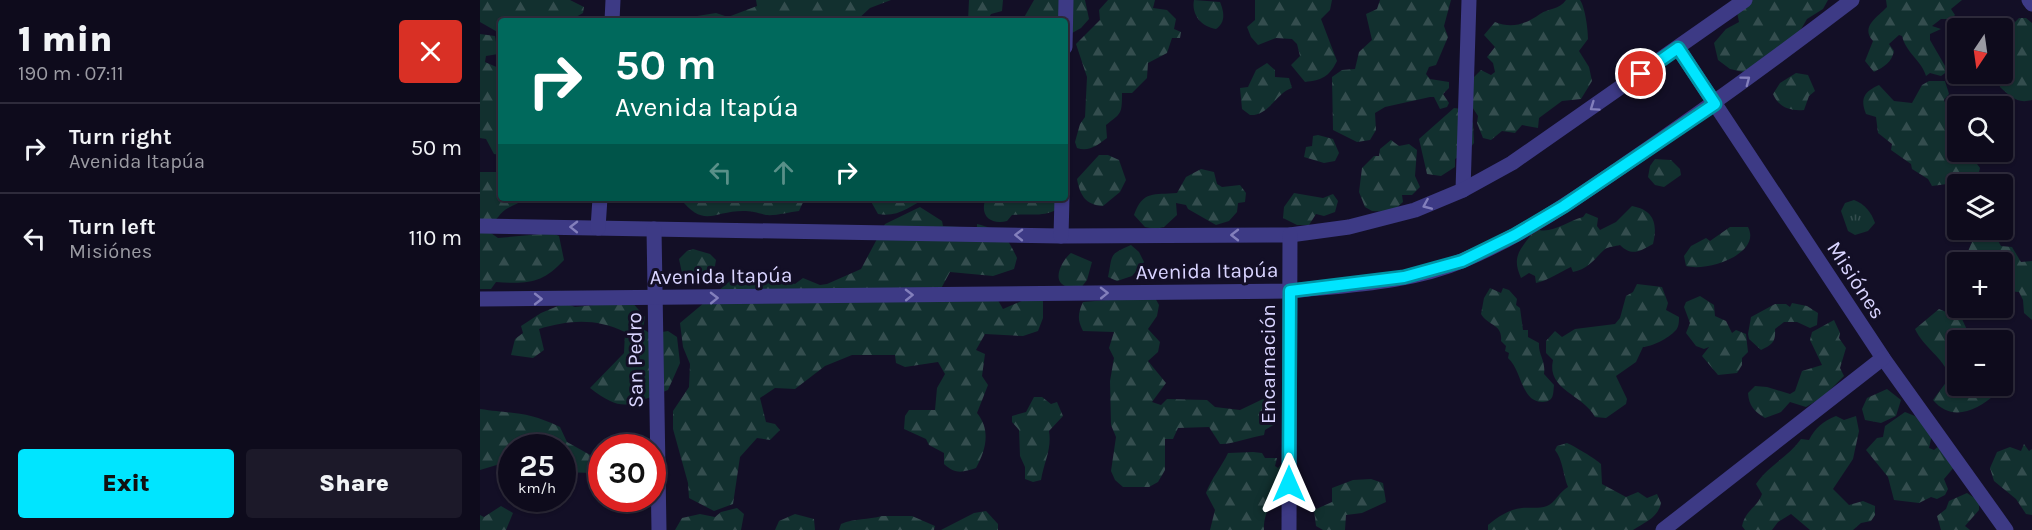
<!DOCTYPE html>
<meta charset="utf-8">
<style>
:root{--surface:#0e0b1c;--page:#1c1929;--text:#f1f3f6;--muted:#9b9ba3;--line:#2e2b3b;--accent:#00e5ff}
body{margin:0;font-family:Karla,sans-serif;background:var(--page);color:var(--text);height:100vh;display:flex;flex-direction:column;font-size:22px;white-space:nowrap}
*{box-sizing:border-box;margin:0}
p{font-size:20px;color:var(--muted)}
.icon{flex:none;width:33px;height:33px;fill:none;stroke:currentColor;stroke-width:2;stroke-linecap:round;stroke-linejoin:round}
.map{position:relative;flex:1;overflow:hidden}
.drawer{display:flex;flex-direction:column;background:var(--surface);width:480px}
.drawer>*{flex:none}
.banner{position:absolute;left:18px;top:18px;width:570px;height:183px;border-radius:6px;box-shadow:0 2px 4px #0004,0 0 0 2px var(--line);background:#00695c;color:#fff;overflow:hidden}
.needle{width:39px;rotate:193deg}
.tools{position:absolute;left:1467px;top:18px;display:grid;gap:12px}
.tools a{display:grid;place-items:center;width:66px;height:66px;border-radius:6px;background:var(--surface);box-shadow:0 2px 4px #0004,0 0 0 2px var(--line);font-size:30px}
.speed{position:absolute;left:18px;top:434px;display:flex;gap:12px;font-size:30px;font-weight:700;text-align:center}
.speed>*{display:grid;place-content:center;width:78px;height:78px;border-radius:50%;background:var(--surface);box-shadow:0 2px 4px #0004,0 0 0 2px var(--line);line-height:1}
.speed small{font-size:15px;font-weight:400}
.speed .limit{border:9px solid #d22;background:#fff;color:#111}
.pin{position:absolute;display:grid;place-items:center;width:51px;height:51px;color:#fff;margin:-26px;border:3px solid #fff;border-radius:50%;box-shadow:0 2px 6px #0007}
.me{position:absolute;width:66px;margin:-33px;rotate:0deg;stroke-linejoin:round;filter:drop-shadow(0 0 4px #0008)}
.turn{display:flex;align-items:center;gap:21px;height:126px;padding:0 18px;font-size:27px}
.turn .icon{width:78px;height:78px;stroke-width:2.5}
.turn b{display:block;font-size:42px;line-height:51px}
.lanes{display:flex;align-items:center;height:57px;padding:0 18px;background:#0003;justify-content:center;gap:30px;direction:ltr}
.lanes .off{opacity:.35}
.round{display:grid;place-items:center;flex:none;width:63px;height:63px;border-radius:6px;background:var(--page)}
.head{display:flex;align-items:center;justify-content:space-between;height:102px;padding:0 18px}
h1{font-size:36px;font-weight:800;line-height:45px}
.primary-button{display:flex;gap:12px;margin-top:auto;padding:12px 18px}
.primary-button a{flex:1;height:69px;border-radius:6px;background:var(--accent);color:#111;font-size:24px;font-weight:800;line-height:69px;text-align:center}
.primary-button a+a{background:var(--page);color:var(--text)}
ul{padding:0;list-style:none}
li{display:flex;align-items:center;gap:18px;height:90px;padding:0 18px;border-top:2px solid var(--line)}
li div{flex:1}
li b{display:block;font-size:22px}
li em{font-style:normal}
main{display:flex;flex:1;min-height:0}
.map>svg:first-child{display:block}
</style>
<main>
<section class="drawer">
<div class="head"><div><h1>1 min</h1><p>190 m · 07:11</p></div><a class="round" style="background:#d93025;color:#fff"><svg class="icon" aria-label="close" viewBox="0 0 24 24"><path d="M6 6l12 12M18 6L6 18"/></svg></a></div>
<ul>
<li><svg class="icon" aria-label="right" viewBox="0 0 24 24"><path d="M7 20v-9h11M14 6l5 5-5 5"/></svg><div><b>Turn right</b><p>Avenida Itapúa</p></div><em>50 m</em></li>
<li><svg class="icon" aria-label="left" viewBox="0 0 24 24"><path d="M17 20v-9H6M10 6l-5 5 5 5"/></svg><div><b>Turn left</b><p>Misiónes</p></div><em>110 m</em></li>
</ul>
<div class="primary-button"><a>Exit</a><a>Share</a></div>
</section>
<div class="map">
<svg width="1552" height="530" viewBox="0 0 1552 530">
<defs>
<pattern id="grass-tufts" width="24" height="20" patternUnits="userSpaceOnUse" patternTransform="scale(1.5)"><rect width="24" height="20" fill="#12302f"/><path d="M3 7l-1-3M5 7V3M7 7l1-3M15 17l-1-3M17 17v-4M19 17l1-3" fill="none" stroke="#344d4e"/></pattern>
<pattern id="forest-firs" width="22" height="20" patternUnits="userSpaceOnUse" patternTransform="scale(1.5)"><rect width="22" height="20" fill="#12302f"/><path d="M5 1l3.5 6h-7zM16 11l3.5 6h-7z" fill="#344d4e"/></pattern>
</defs>
<rect width="100%" height="100%" fill="#130f26"/>
<!-- grass -->
<path fill="url(#grass-tufts)" d="M1374 200C1385 204 1391 212 1395 223L1388 231 1375 235 1368 231 1361 211 1365 203Z"/>
<!-- forest -->
<g fill="url(#forest-firs)">
<path d="M0 0H90L104 7 103 13 89 21H21V34L0 22Z"/>
<path d="M276 0H411L390 8 376 21H210L211 17 236 13 248 17 277 6Z"/>
<path d="M489 0H523L522 11 511 14 507 21H488Z"/>
<path d="M554 0H605L609 19 601 28 585 37V21H542Z"/>
<path d="M628 0H675L673 8 687 10 696 19 694 29 701 32 700 38H692L687 53 668 63 667 78 652 93H642C642 115 641 113 626 125L627 138C618 145 609 152 597 148L595 142 600 124 605 117 607 77 596 44 620 20 619 10Z"/>
<path d="M714 0 740 2C744 12 746 22 736 29 722 27 711 15 714 0Z"/>
<path d="M775 0H852L850 10 841 19 857 61C849 77 842 80 825 82L811 65 820 56 817 44 812 39 796 38 778 45 771 37 767 27 775 20Z"/>
<path d="M900 0H971L964 26 968 37 956 65 949 67 946 74 950 79 969 82V88L963 94 969 103 967 107 960 109 954 97H950L905 107 895 113 896 130 890 140 877 142 853 130 852 77 862 70 875 69 879 52 892 40 886 14 897 9Z"/>
<path d="M1086 0H1100C1105 7 1108 29 1108 39L1099 51 1109 67 1112 81 1101 99 1082 101 1059 118 1058 128 1042 125 1035 133 1022 131 1011 140 1003 138 997 123 998 116 985 96 992 79 1001 70 1011 75 1015 72 1013 63 1007 57 1015 47 1004 35 1015 22C1032 29 1046 24 1060 14 1069 8 1079 10 1086 0Z"/>
<path d="M1265 0H1348L1343 9 1327 19 1313 43 1263 72 1250 69 1238 60 1234 43 1246 29 1259 22 1256 7Z"/>
<path d="M1406 0H1482L1471 9 1475 15 1471 19H1461L1452 26 1461 29 1450 34V40L1468 71 1461 76 1450 73 1446 76C1442 61 1426 53 1422 36L1419 35 1409 44 1414 51C1412 62 1404 67 1394 72L1385 61 1393 41C1380 26 1398 17 1407 7Z"/>
<path d="M1539 18H1546L1552 23V100C1537 104 1531 97 1520 87L1518 74H1522L1523 60 1530 55 1524 46 1528 29Z"/>
<path d="M0 34 15 36 18 54 6 56 5 62 21 69V155L14 154 6 139 0 138Z"/>
<path d="M787 63 795 70V77L809 78 812 88C797 92 789 116 770 115L762 109 760 88 768 87 776 70Z"/>
<path d="M1316 73 1328 75 1335 91 1329 96 1324 110C1310 111 1299 108 1293 94L1300 83Z"/>
<path d="M1449 81H1465L1469 94 1464 100 1467 107 1477 112 1478 152H1488L1500 168 1496 184H1478L1477 195 1467 184 1452 186 1448 179 1432 169 1431 164 1411 150 1412 144 1398 133 1396 117 1386 114C1380 98 1384 92 1399 85L1414 101 1432 103 1442 85Z"/>
<path d="M974 108 982 109 993 123 994 143 987 152 975 159V167L961 176 947 174 939 139Z"/>
<path d="M838 135 853 139 859 153 855 161 844 163 824 157 826 147 832 146 833 136Z"/>
<path d="M911 140 919 146 929 144 937 150 935 176 940 187 932 195H922L923 202 912 212 892 211 885 207 879 192 882 168 894 156H899L900 149Z"/>
<path d="M619 155H628L639 160 646 180 640 192 623 206C605 205 600 195 597 179Z"/>
<path d="M1175 159 1191 160 1200 169 1201 175 1184 187 1175 185 1168 177 1170 166Z"/>
<path d="M721 169 734 172 737 184 742 187 760 185 766 193 765 202 758 203 757 212 749 221 736 225 708 209 706 205 696 203 697 215 684 227 675 229 665 227 654 215C663 190 674 195 697 193L706 177Z"/>
<path d="M0 172H16L21 177V198H45C40 203 35 204 28 208 15 215 21 224 0 222Z"/>
<path d="M585 185 588 190C580 221 558 213 532 215L527 221C510 225 499 215 506 198H585Z"/>
<path d="M814 193 843 198 853 194 858 201 855 212 844 216 836 214 829 225H817L803 218 804 207Z"/>
<path d="M200 198H325L319 211C309 212 296 216 286 215 278 213 272 211 263 211 233 211 224 229 200 198Z"/>
<path d="M389 198H446C431 206 417 218 398 214Z"/>
<path d="M1152 206C1174 210 1178 224 1173 244 1160 251 1152 257 1140 245 1136 246 1128 247 1125 249 1114 259 1109 269 1093 272L1091 267C1080 272 1069 280 1056 283L1055 276 1049 273 1041 278C1030 254 1043 248 1055 229 1072 235 1087 221 1103 217L1106 213 1118 218 1117 226 1120 230 1136 222Z"/>
<path d="M440 207 462 221 463 226 497 228V224C520 230 527 235 537 258L534 269 513 276 470 272 457 296 515 295 523 309 544 300 563 299V318L558 331 543 336 505 334 496 350 505 354 502 376 508 385 497 413C511 430 506 450 496 468 483 472 476 475 464 464V453L449 445 446 439 424 429 425 416 429 410H455L457 388 465 374 458 362 425 367 416 363 415 355H372L345 366 315 389 295 388 280 398 286 422 295 424 300 430 290 440 277 438 260 457 253 504 234 511 209 498 208 483 193 429V411L209 387 210 364 203 347 200 323 256 276 302 279 315 284 323 278 340 285 347 284 381 269 405 224Z"/>
<path d="M1250 227H1268C1282 254 1227 272 1206 266L1204 256 1211 246 1226 238 1230 241Z"/>
<path d="M0 230 8 231 18 238 72 233 79 236 84 260C62 284 47 284 16 282L11 289H0Z"/>
<path d="M1502 235 1517 239 1521 246 1532 247 1541 262 1552 261V320L1544 313 1543 300 1539 292 1525 291 1523 294 1522 262H1492L1486 256 1492 242Z"/>
<path d="M651 245 659 252 664 262 652 276 637 281 628 277C633 254 628 255 651 245Z"/>
<path d="M213 249 230 254 236 260 235 266 210 280 202 273 199 259 207 251Z"/>
<path d="M591 253 612 262 607 280 600 289C596 288 589 288 585 286 571 280 583 259 591 253Z"/>
<path d="M1157 284 1182 287 1188 303 1186 310 1199 317C1199 321 1199 328 1195 331 1189 338 1171 347 1163 347L1156 362 1136 376 1147 399 1146 404 1126 418 1115 417C1104 395 1066 390 1073 360L1066 353V341L1075 331 1082 337 1095 329 1135 324 1140 318 1146 296 1153 292Z"/>
<path d="M1010 288 1021 293 1023 288 1029 290 1037 299 1036 305 1040 308 1043 330H1048V337L1059 343C1058 354 1066 361 1064 374L1074 385C1073 395 1074 401 1063 402 1041 403 1042 370 1028 358L1029 353 1025 351 1026 346 1021 341C1023 324 1008 326 1001 314L1004 298Z"/>
<path d="M674 296 679 305 677 316 668 329 680 342 678 352 668 361 686 383 672 402 681 405 687 399 727 400 735 407 760 410 783 399C793 403 798 411 798 422L785 430 784 435C771 437 749 445 740 444L729 427 698 428 693 439H685V470L678 482 669 487H643L635 480 631 471 636 437 631 425 630 381 634 358 629 348 634 332 603 331C597 320 598 313 603 302Z"/>
<path d="M1220 296 1234 305 1235 316 1246 321 1252 333 1256 330 1266 334 1268 352 1262 358V365L1257 373 1238 375 1222 356 1229 347 1224 349 1216 346 1206 333 1210 323 1204 307 1206 302Z"/>
<path d="M151 301 165 317 163 329 171 334 188 331 197 337 200 363 188 390C150 404 145 415 110 388L144 353 145 332C115 318 90 320 59 329L64 350 53 358 31 355 35 339 43 333 41 326 61 313 85 303 95 307Z"/>
<path d="M1312 303 1327 306 1338 313 1337 325 1330 328 1317 322H1304L1295 329C1296 342 1292 345 1281 350L1269 339 1268 334 1271 317 1295 304H1306L1310 307Z"/>
<path d="M1459 309 1471 314 1478 310 1487 330 1480 335 1482 340H1478L1477 344 1473 346 1477 353 1478 386H1513L1516 394C1497 410 1472 423 1453 400L1470 377C1463 357 1444 348 1435 329Z"/>
<path d="M1354 320 1360 333 1359 338 1366 348 1360 368 1364 376 1343 397 1326 407 1310 402 1301 412 1285 418C1274 411 1269 406 1268 393L1275 386 1287 387 1310 394 1315 391 1322 371 1342 365 1330 340 1332 332Z"/>
<path d="M1407 389 1421 400 1416 416 1401 423 1385 420 1382 409 1387 398Z"/>
<path d="M554 397H562L571 404 577 402 583 416 569 431C572 449 564 462 561 480L553 482 545 479V467L540 456 539 430 532 422V416L546 412Z"/>
<path d="M0 409C34 414 47 411 80 427L87 442 121 461V478L112 473 83 472 82 447H32L31 472 20 464 0 470Z"/>
<path d="M1425 412 1435 416 1452 435 1449 448 1454 450 1459 446 1475 466 1464 479 1468 489 1465 495 1457 499 1451 497 1439 503 1414 500 1408 477 1386 450 1397 438 1403 437 1405 426Z"/>
<path d="M1356 416 1364 420 1376 416 1379 431 1373 459 1353 489 1369 505 1383 501 1395 506V515L1391 521 1381 523 1373 530H1330L1311 514 1298 522 1292 530H1265L1262 526C1266 509 1277 508 1282 494L1276 484C1288 466 1308 457 1321 439L1329 440C1335 428 1343 421 1356 416Z"/>
<path d="M1087 443C1094 446 1116 459 1121 464L1122 484 1146 497 1158 492 1167 498 1177 494 1181 503C1178 518 1165 522 1153 530H1008V525C1018 517 1029 509 1042 508 1051 507 1058 509 1067 506 1075 503 1079 492 1088 487 1083 475 1083 460 1075 450L1077 446Z"/>
<path d="M1544 444 1549 451 1552 449V515L1546 514 1536 499 1514 481 1510 468 1517 452 1530 447 1541 451Z"/>
<path d="M773 452 782 453 785 458H797L795 466 798 468 803 462 809 483 798 486C795 505 783 509 784 530H730L735 510 726 493C731 479 742 466 748 453Z"/>
<path d="M891 479 903 483 906 502 882 513 866 515 865 530H843L836 526 834 510 852 502V488L873 480Z"/>
<path d="M1487 493 1499 501V510L1485 526 1490 530H1461L1457 516 1466 509 1469 501Z"/>
<path d="M21 506 33 513 26 530H0V515L4 517Z"/>
<path d="M257 508 264 514 261 530H195L202 518 220 514 235 517 241 512Z"/>
<path d="M506 511 518 524V530H461L494 513Z"/>
<path d="M315 514 334 519 335 530H295L299 521Z"/>
<path d="M402 516H432L455 526 454 530H359L361 524C375 518 388 520 402 516Z"/>
</g>
<g fill="none" stroke-linecap="round" stroke-linejoin="round">
<!-- street -->
<g stroke="#3d3a85" stroke-width="15">
<path d="M1549 0 1552 4"/>
<path d="M132 21 133 0"/>
<path d="M585 47 586 0"/>
<path d="M1198 48 1403 358 1526 530"/>
<path d="M983 190 989 0"/>
<path d="M0 226 581 236 810 235 869 227 935 210 983 190 1032 163 1265 0"/>
<path d="M118 228 120 198"/>
<path d="M174 229 179 530"/>
<path d="M581 236 582 198"/>
<path d="M0 299 810 291C867 285 930 283 984 260 1040 237 1090 202 1140 168 1219 114 1296 58 1372 0"/>
<path d="M809 530 810 235"/>
<path d="M1183 530 1403 358"/>
</g>
</g>
<!-- one-way arrows -->
<defs><path id="oneway-chevron" d="M-2-3.5L2.5 0L-2 3.5" fill="none" stroke-width="1.6" stroke-linecap="round" stroke-linejoin="round" transform="scale(1.5)"/></defs>
<g stroke="#837fbc">
<use href="#oneway-chevron" transform="translate(1266 80) rotate(-37)"/>
<use href="#oneway-chevron" transform="translate(1114 107) rotate(145)"/>
<use href="#oneway-chevron" transform="translate(947 205) rotate(157)"/>
<use href="#oneway-chevron" transform="translate(94 227) rotate(-179)"/>
<use href="#oneway-chevron" transform="translate(539 235) rotate(-179)"/>
<use href="#oneway-chevron" transform="translate(755 235) rotate(180)"/>
<use href="#oneway-chevron" transform="translate(624 293) rotate(-1)"/>
<use href="#oneway-chevron" transform="translate(429 295) rotate(-1)"/>
<use href="#oneway-chevron" transform="translate(234 298) rotate(-1)"/>
<use href="#oneway-chevron" transform="translate(58 299)"/>
</g>
<g fill="none" stroke-linecap="round" stroke-linejoin="round">
<!-- route casing -->
<g stroke="#0095a6" stroke-width="15">
<path id="route" d="M809 484 810 291 924 277 982 261 1035 235 1084 206 1235 104 1198 48 1161 74"/>
</g>
<!-- route -->
<use href="#route" stroke="#00e5ff" stroke-width="10"/>
</g>
<g text-anchor="middle" dominant-baseline="central" stroke-width="6" stroke-linejoin="round" paint-order="stroke">
<!-- street labels -->
<g font-size="21" fill="#d9d4ff" stroke="#130f26">
<text transform="translate(727 271) rotate(-1)">Avenida Itapúa</text>
<text transform="translate(241 276) rotate(-1)">Avenida Itapúa</text>
<text transform="translate(1376 280) rotate(57)">Misiónes</text>
<text transform="translate(155 360) rotate(-91)">San Pedro</text>
<text transform="translate(788 364) rotate(-90)">Encarnación</text>
</g>
</g>
</svg>
<div class="tools">
<a><svg class="needle" viewBox="-14 -14 28 28"><path d="M0-13l5 13h-10z" fill="#e53935"/><path d="M0 13l5-13h-10z" fill="#9b9ba3"/></svg></a>
<a><svg class="icon" aria-label="search" viewBox="0 0 24 24"><circle cx="10" cy="10" r="6"/><path d="M15 15l6 6"/></svg></a>
<a><svg class="icon" aria-label="layers" viewBox="0 0 24 24"><path d="M12 4l9 5-9 5-9-5zM3 14l9 5 9-5"/></svg></a>
<a>+</a>
<a>−</a>
</div>
<div class="speed"><div>25<small>km/h</small></div><div class="limit">30</div></div>
<div class="pin" style="left:1161px;top:74px;background:#d93025"><svg class="icon" aria-label="arrive" viewBox="0 0 24 24"><path d="M6 21V4h12l-3 4 3 4H6"/></svg></div>
<svg class="me" style="left:809px;top:484px" viewBox="-20 -20 40 40"><path d="M0-17L14 15 0 8-14 15z" fill="#00e5ff" stroke="#fff" stroke-width="4"/></svg>
<div class="banner">
<div class="turn"><svg class="icon" aria-label="right" viewBox="0 0 24 24"><path d="M7 20v-9h11M14 6l5 5-5 5"/></svg><div><b>50 m</b>Avenida Itapúa</div></div>
<div class="lanes"><svg class="icon off" aria-label="left" viewBox="0 0 24 24"><path d="M17 20v-9H6M10 6l-5 5 5 5"/></svg><svg class="icon off" aria-label="ahead" viewBox="0 0 24 24"><path d="M12 20V5M6 11l6-6 6 6"/></svg><svg class="icon" aria-label="right" viewBox="0 0 24 24"><path d="M7 20v-9h11M14 6l5 5-5 5"/></svg></div>
</div>
</div>
</main>
